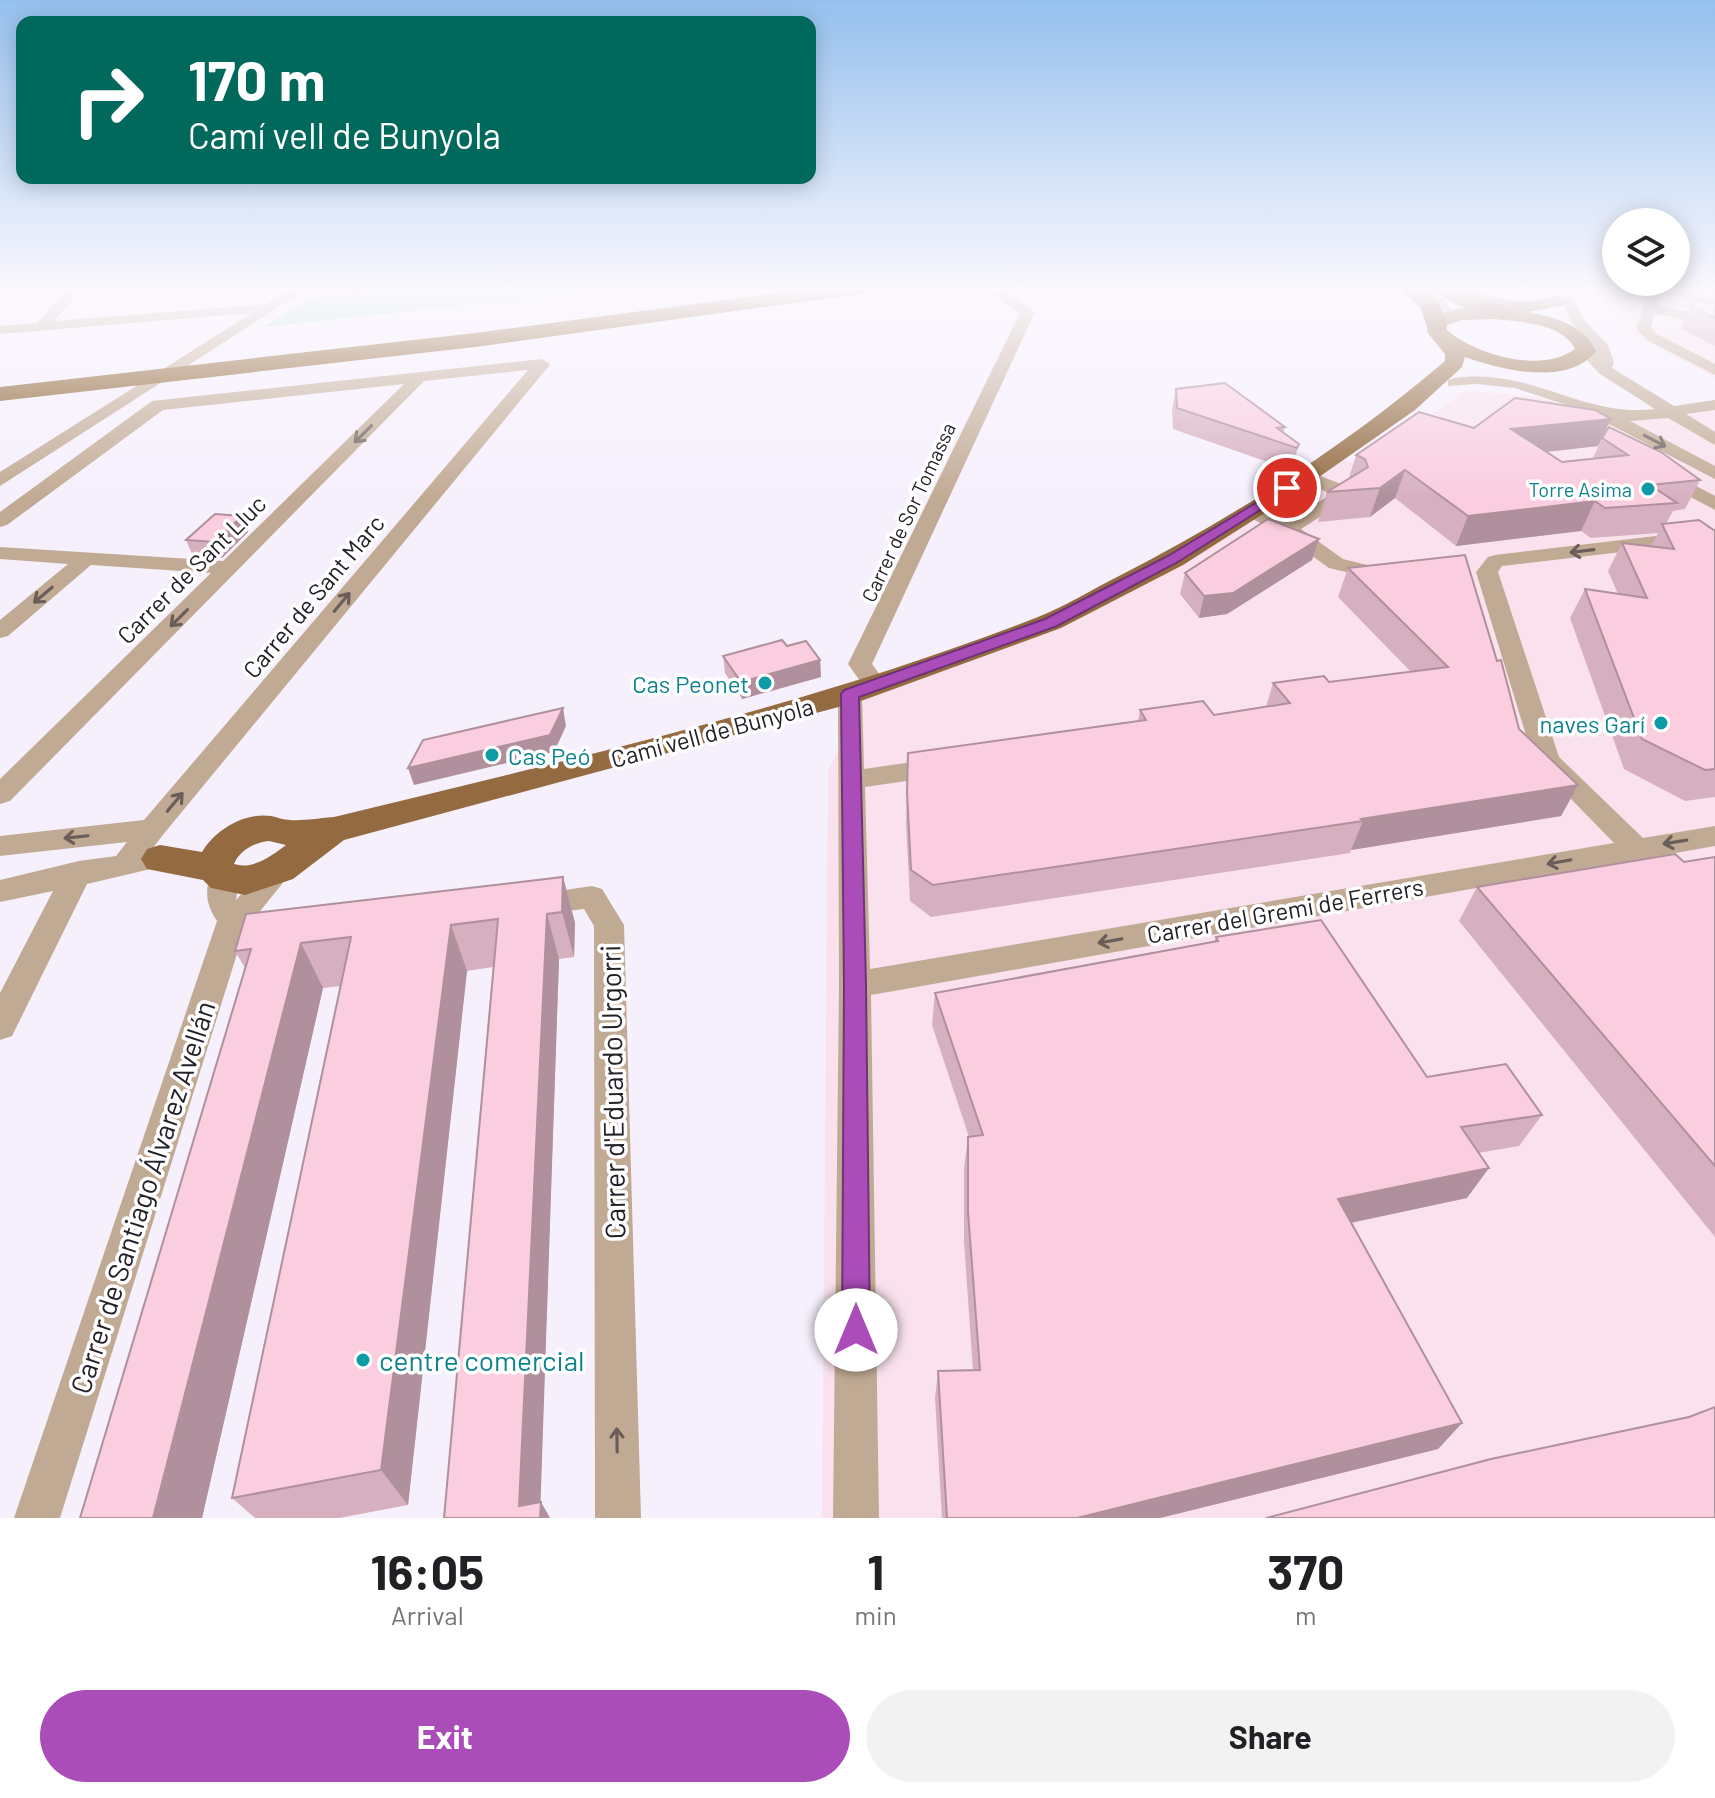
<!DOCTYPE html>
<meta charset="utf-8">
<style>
:root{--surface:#fff;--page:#f2f2f2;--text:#202124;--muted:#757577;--accent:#aa4db8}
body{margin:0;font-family:Barlow,sans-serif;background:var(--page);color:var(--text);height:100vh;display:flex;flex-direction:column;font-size:30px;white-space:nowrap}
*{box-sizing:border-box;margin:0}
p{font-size:26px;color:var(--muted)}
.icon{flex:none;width:44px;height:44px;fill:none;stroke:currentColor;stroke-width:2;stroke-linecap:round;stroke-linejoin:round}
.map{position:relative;height:1518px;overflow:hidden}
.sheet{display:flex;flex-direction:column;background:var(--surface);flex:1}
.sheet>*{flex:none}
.banner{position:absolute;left:16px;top:16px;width:800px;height:168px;border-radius:16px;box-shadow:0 4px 20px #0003;background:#00695c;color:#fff;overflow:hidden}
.buttons{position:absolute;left:1602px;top:208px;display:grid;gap:16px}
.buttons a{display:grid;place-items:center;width:88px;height:88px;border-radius:50%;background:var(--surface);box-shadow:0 4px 20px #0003;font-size:40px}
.pin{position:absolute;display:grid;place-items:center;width:68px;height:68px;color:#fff;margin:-34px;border:4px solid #fff;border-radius:50%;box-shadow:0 2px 8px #0007}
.me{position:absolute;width:88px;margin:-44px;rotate:0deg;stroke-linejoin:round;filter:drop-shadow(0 0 6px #0008)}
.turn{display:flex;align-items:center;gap:28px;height:168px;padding:0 40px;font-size:36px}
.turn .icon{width:104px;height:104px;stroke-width:2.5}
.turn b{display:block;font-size:56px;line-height:68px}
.eta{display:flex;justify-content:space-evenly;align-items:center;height:136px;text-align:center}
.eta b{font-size:48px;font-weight:700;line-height:56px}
.button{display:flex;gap:16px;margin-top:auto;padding:16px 40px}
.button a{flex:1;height:92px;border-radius:48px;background:var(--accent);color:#fff;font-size:32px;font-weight:700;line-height:92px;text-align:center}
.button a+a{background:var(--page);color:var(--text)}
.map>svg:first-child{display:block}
</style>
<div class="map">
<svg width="1715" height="1518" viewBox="0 0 1715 1518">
<rect width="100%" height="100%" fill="#f6f0fd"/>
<!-- industrial -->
<g fill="#f9e2ed">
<path d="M1634 287H1715V378L1626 331 1622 322Z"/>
<path d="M1465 391 1533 396 1627 421 1715 410V1518H822L828 770 867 697 1051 622 1333 456 1361 465Z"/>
</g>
<!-- green -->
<path fill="#b1e5c8" d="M414 287H627L264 327 310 298Z"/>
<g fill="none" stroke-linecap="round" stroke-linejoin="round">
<!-- minor -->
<g fill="#c1aa93" fill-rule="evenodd">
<path d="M69 287H83L54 321 267 304 294 287H310L0 486V472L252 313 0 334V326L37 323Z"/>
<path d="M329 287H383C370 296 342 297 329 287Z"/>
<path d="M1001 287H1018L1009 293 1035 312 872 664 888 686 885 691H867L848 664 1020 313 994 296V290Z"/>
<path d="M1410 287C1431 287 1443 295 1453 313L1447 323H1437L1435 320 1439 313 1434 304Z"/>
<path d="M1651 287H1665L1658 306 1715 317V325L1655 314 1651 327 1657 334 1715 364V375L1647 340 1636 328Z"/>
<path d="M1569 298 1574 299 1584 320 1608 345 1614 363 1612 368 1674 406 1715 400V410L1686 414 1715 432V445L1668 418 1630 421 1715 466V479L1605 422 1603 417 1515 388 1477 384 1448 386V380L1454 378C1533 367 1581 418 1655 409L1600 374 1581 354V348L1594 351 1571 322 1562 302Z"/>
<path d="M542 359 550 364 548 367 162 836 150 852 159 861 155 868 87 884 12 1036 0 1040V993L53 891 0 902V880L79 861 116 856 127 842 0 856V836L144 820 528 370 424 381 10 801 0 804V779L211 573 91 565 8 636 0 638V620L68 564 0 559V547L223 561 404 384 163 410 7 525 0 527V512L152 401Z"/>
<path d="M1305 470 1354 489 1357 493 1301 529 1343 559 1391 571 1395 575 1391 579 1384 581 1329 568 1280 533 1239 512 1249 506 1286 521 1332 494 1298 480 1296 476Z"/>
<path d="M1666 470 1715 496V510L1659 480 1657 476Z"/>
<path d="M1715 529V541L1502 566 1498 572 1559 757 1643 838 1715 826V846L871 995 879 1518H833L839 985 838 694 841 689H859L862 694 864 769 940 758 949 761 953 767 949 773 940 776 865 787 870 969 1614 843 1534 761 1476 572 1488 557 1495 555Z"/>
<path d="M280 858 290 862 294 869 245 930 273 926 284 930 288 938 284 946 237 954 60 1518H14L217 921C206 904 203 889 214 870L224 867 234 870 239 878 236 900 270 862Z"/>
<path d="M592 886 602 889 624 925 641 1518H595L594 926 584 909 534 915 523 912 519 904 523 896Z"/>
</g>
<!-- major -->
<path fill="#946b40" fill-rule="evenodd" d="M1442 287C1472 287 1498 303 1529 301 1541 300 1555 294 1566 297L1569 301 1566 305 1528 312C1556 318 1583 324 1596 351 1568 387 1502 370 1465 357L1462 367 1415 410 1296 493 1183 565 1061 628 861 701 344 840 293 879 245 895 211 888 203 880 147 869 141 859 147 849 160 845 202 852C215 830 244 812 271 816 277 817 283 820 290 820 304 821 320 818 334 817 570 759 810 706 1038 617 1066 606 1093 589 1119 576 1234 517 1347 445 1445 361V354L1427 332 1431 318 1459 308H1488L1458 297ZM1491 319C1517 321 1563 323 1575 349 1542 374 1476 355 1447 330V325L1462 320ZM269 841 286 845C271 856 253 870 234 864 239 851 255 842 269 841Z"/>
<!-- highway -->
<g fill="#83551e" fill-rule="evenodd">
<path d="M822 287H876L866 293 475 347 0 401V387L475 333Z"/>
<path d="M1396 287C1428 287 1439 295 1447 326L1444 331H1428L1421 308Z"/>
<path d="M1430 287C1458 287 1484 301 1512 309L1515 313 1505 319 1456 305Z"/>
</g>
</g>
<!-- wall -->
<g fill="#d7b0c0">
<path d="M1690 287H1715V346L1681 329 1683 322 1689 309 1685 308Z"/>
<path d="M1176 389 1285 427 1283 433 1299 444 1291 470 1173 429 1172 410Z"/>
<path d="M1611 419 1598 446 1547 452 1562 462 1593 458 1602 438 1700 480 1685 509 1673 511 1666 524 1715 531V797L1685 801 1624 769 1570 618 1585 589 1618 594 1608 571 1622 543 1651 546 1658 533 1591 538 1581 531 1456 546 1395 498 1370 517 1318 522 1327 492 1349 478 1356 455 1474 428Z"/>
<path d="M248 532 222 558 193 556 186 540Z"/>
<path d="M1319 539 1312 560 1227 614 1199 618 1180 594 1185 573Z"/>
<path d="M1348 568 1578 785 1561 816 1351 850 1350 853 931 917 910 901 906 823 908 753 1138 721 1140 710 1214 715 1266 707 1273 683 1329 682 1411 672 1338 597Z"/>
<path d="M787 646 820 660 821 677 742 699 725 673 723 656Z"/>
<path d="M1715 857V1237L1459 921 1477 887 1684 862Z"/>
<path d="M563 877 575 923 574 957 559 959 540 1502 550 1518H444L493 967 467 971 408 1505 339 1518H255L232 1498 341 986 323 988 202 1518H80L245 968 235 951Z"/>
<path d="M1216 937 1427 1077 1542 1115 1519 1146 1478 1153 1467 1198 1351 1223 1462 1423 1438 1449 1160 1518H942L935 1398 938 1371H973L964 1242V1168L968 1137H969L932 1025 935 993 1214 942Z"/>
</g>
<!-- shaded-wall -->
<g fill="#af909c">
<path d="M1611 419 1598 446 1500 457 1511 429Z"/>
<path d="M1405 470 1395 498 1370 517 1380 488Z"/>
<path d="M1595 501 1581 531 1456 546 1468 516Z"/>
<path d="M242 516 248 532 222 558 215 542Z"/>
<path d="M1319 539 1312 560 1227 614 1199 618 1204 596Z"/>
<path d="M820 660 821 677 742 699 741 682Z"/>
<path d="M563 708 566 726 554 752 414 785 408 768Z"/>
<path d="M1578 785 1561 816 1351 850 1363 821 1361 819Z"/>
<path d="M563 877 575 923 574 957 562 912Z"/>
<path d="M547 914 559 959 540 1518 519 1506Z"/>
<path d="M451 925 467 971 408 1505 381 1470Z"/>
<path d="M301 943 323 988 202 1518H153Z"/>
<path d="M1489 1168 1467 1198 1321 1229 1338 1199Z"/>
<path d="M1462 1423 1438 1449 1160 1518H1077Z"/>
<path d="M541 1502 550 1518H540Z"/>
</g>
<!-- building -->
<g fill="#facddf" stroke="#af909c" stroke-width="2">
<path d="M1699 287H1715V290Z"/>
<path d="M1693 300 1715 303V318L1692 307Z"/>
<path d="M1225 383 1285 427 1277 428 1299 444 1297 448 1177 408 1176 389Z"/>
<path d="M1515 398 1595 410 1611 419 1511 429 1562 462 1628 455 1602 438 1609 427 1661 452 1700 480 1650 485 1677 503 1605 508 1595 501 1468 516 1405 470 1380 488 1327 492 1368 467 1365 459 1356 455 1419 412 1474 428Z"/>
<path d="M215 514 242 516 215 542 186 540Z"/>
<path d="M1268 519 1319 539 1233 593 1204 596 1185 573Z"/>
<path d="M1699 520 1715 531V769L1705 770 1642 739 1585 589 1647 598 1622 543 1674 549 1662 524Z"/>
<path d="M1465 555 1497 661 1501 660 1519 729 1578 785 1361 819 1363 821 933 885 911 870 907 792 908 753 1146 720 1140 710 1203 701 1214 715 1290 703 1273 683 1324 676 1329 682 1448 667 1348 568Z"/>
<path d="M782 640 787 646 806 641 820 660 741 682 723 656Z"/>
<path d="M563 708 550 735 408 768 423 740Z"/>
<path d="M1675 854 1684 862 1715 857V1166L1477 887Z"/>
<path d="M563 877 562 912 547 914 519 1506 541 1502 540 1518H444L498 919 451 925 381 1470 232 1498 351 937 301 943 153 1518H80L251 949 235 951 246 914Z"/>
<path d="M1321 920 1427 1077 1506 1064 1542 1115 1461 1127 1489 1168 1338 1199 1462 1423 1077 1518H947L938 1371 980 1370 968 1212V1137L983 1135 935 993 1218 941 1216 937Z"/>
<path d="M1715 1407V1518H1266L1491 1459 1689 1417Z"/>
</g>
<!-- one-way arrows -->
<defs><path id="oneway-shaft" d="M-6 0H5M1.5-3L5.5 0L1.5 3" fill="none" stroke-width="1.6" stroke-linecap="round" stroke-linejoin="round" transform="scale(2)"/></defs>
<g stroke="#6a5e58">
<use href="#oneway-shaft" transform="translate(363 434) rotate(135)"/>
<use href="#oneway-shaft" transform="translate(1655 441) rotate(28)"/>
<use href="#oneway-shaft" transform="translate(1582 551) rotate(173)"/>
<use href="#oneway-shaft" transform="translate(43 595) rotate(140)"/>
<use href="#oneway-shaft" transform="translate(342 602) rotate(-50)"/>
<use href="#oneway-shaft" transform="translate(179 618) rotate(135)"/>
<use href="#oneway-shaft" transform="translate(175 802) rotate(-50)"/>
<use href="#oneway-shaft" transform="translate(76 837) rotate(174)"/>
<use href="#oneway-shaft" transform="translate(1675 842) rotate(171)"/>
<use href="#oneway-shaft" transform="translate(1559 862) rotate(170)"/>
<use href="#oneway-shaft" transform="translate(1110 941) rotate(170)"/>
<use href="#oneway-shaft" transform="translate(617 1440) rotate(-91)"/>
</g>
<!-- sky -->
<linearGradient id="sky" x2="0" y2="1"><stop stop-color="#95c0ee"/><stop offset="0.58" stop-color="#fbf8fe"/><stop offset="1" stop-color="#fbf8fe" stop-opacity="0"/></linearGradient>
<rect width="1715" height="499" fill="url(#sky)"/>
<!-- route -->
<path fill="#aa4db8" stroke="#6e3278" stroke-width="2" d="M1287 484 1294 488 1292 490 1178 562 1057 626 859 697 866 985 870 1330 866 1340 856 1344 846 1340 842 1330 844 985 841 694 844 690 1045 619 1168 556Z"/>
<!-- markers -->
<g fill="#0f9aa8" stroke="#fff" stroke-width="3">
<circle cx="1648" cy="489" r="8"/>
<circle cx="765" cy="683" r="8"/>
<circle cx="1661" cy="723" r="8"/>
<circle cx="492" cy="755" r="8"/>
<circle cx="363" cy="1360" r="8"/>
</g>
<g text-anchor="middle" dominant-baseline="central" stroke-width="7" stroke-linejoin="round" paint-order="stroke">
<!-- far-culture labels -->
<g font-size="20" fill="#0d838f" stroke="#fff" text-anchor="end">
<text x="1632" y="489">Torre Asima</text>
</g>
<!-- far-street labels -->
<g font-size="20" fill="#232027" stroke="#fff">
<text transform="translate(908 512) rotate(-65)">Carrer de Sor Tomassa</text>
</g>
<!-- street labels -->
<g font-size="24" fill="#232027" stroke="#fff">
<text transform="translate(191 569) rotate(-45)">Carrer de Sant Lluc</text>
<text transform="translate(313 596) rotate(-50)">Carrer de Sant Marc</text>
<text transform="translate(712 732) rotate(-15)">Camí vell de Bunyola</text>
<text transform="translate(1285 910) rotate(-10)">Carrer del Gremi de Ferrers</text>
</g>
<!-- culture labels -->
<g font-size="24" fill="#0d838f" stroke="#fff" text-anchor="end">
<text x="749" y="683">Cas Peonet</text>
<text x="1645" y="723">naves Garí</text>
<text x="508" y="755" text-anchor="start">Cas Peó</text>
</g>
<!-- near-street labels -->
<g font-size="28" fill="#232027" stroke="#fff">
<text transform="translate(612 1092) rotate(-91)">Carrer d'Eduardo Urgorri</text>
<text transform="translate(142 1197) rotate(-72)">Carrer de Santiago Álvarez Avellán</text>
</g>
<!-- near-culture labels -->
<g font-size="28" fill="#0d838f" stroke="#fff" text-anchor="start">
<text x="379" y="1360">centre comercial</text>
</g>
</g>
</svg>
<div class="buttons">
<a><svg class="icon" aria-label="layers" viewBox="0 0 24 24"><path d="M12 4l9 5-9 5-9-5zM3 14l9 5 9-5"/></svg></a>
</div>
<div class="pin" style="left:1287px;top:488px;background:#d93025"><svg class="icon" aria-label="arrive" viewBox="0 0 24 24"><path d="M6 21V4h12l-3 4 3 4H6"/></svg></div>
<svg class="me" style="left:856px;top:1330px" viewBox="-20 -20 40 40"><circle r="19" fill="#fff"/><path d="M0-13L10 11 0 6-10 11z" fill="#aa4db8"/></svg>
<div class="banner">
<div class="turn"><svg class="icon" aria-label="right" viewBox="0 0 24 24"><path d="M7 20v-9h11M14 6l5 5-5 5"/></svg><div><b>170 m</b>Camí vell de Bunyola</div></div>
</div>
</div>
<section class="sheet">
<div class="eta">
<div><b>16:05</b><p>Arrival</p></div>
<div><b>1</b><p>min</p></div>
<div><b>370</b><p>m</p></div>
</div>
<div class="button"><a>Exit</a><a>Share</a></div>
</section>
